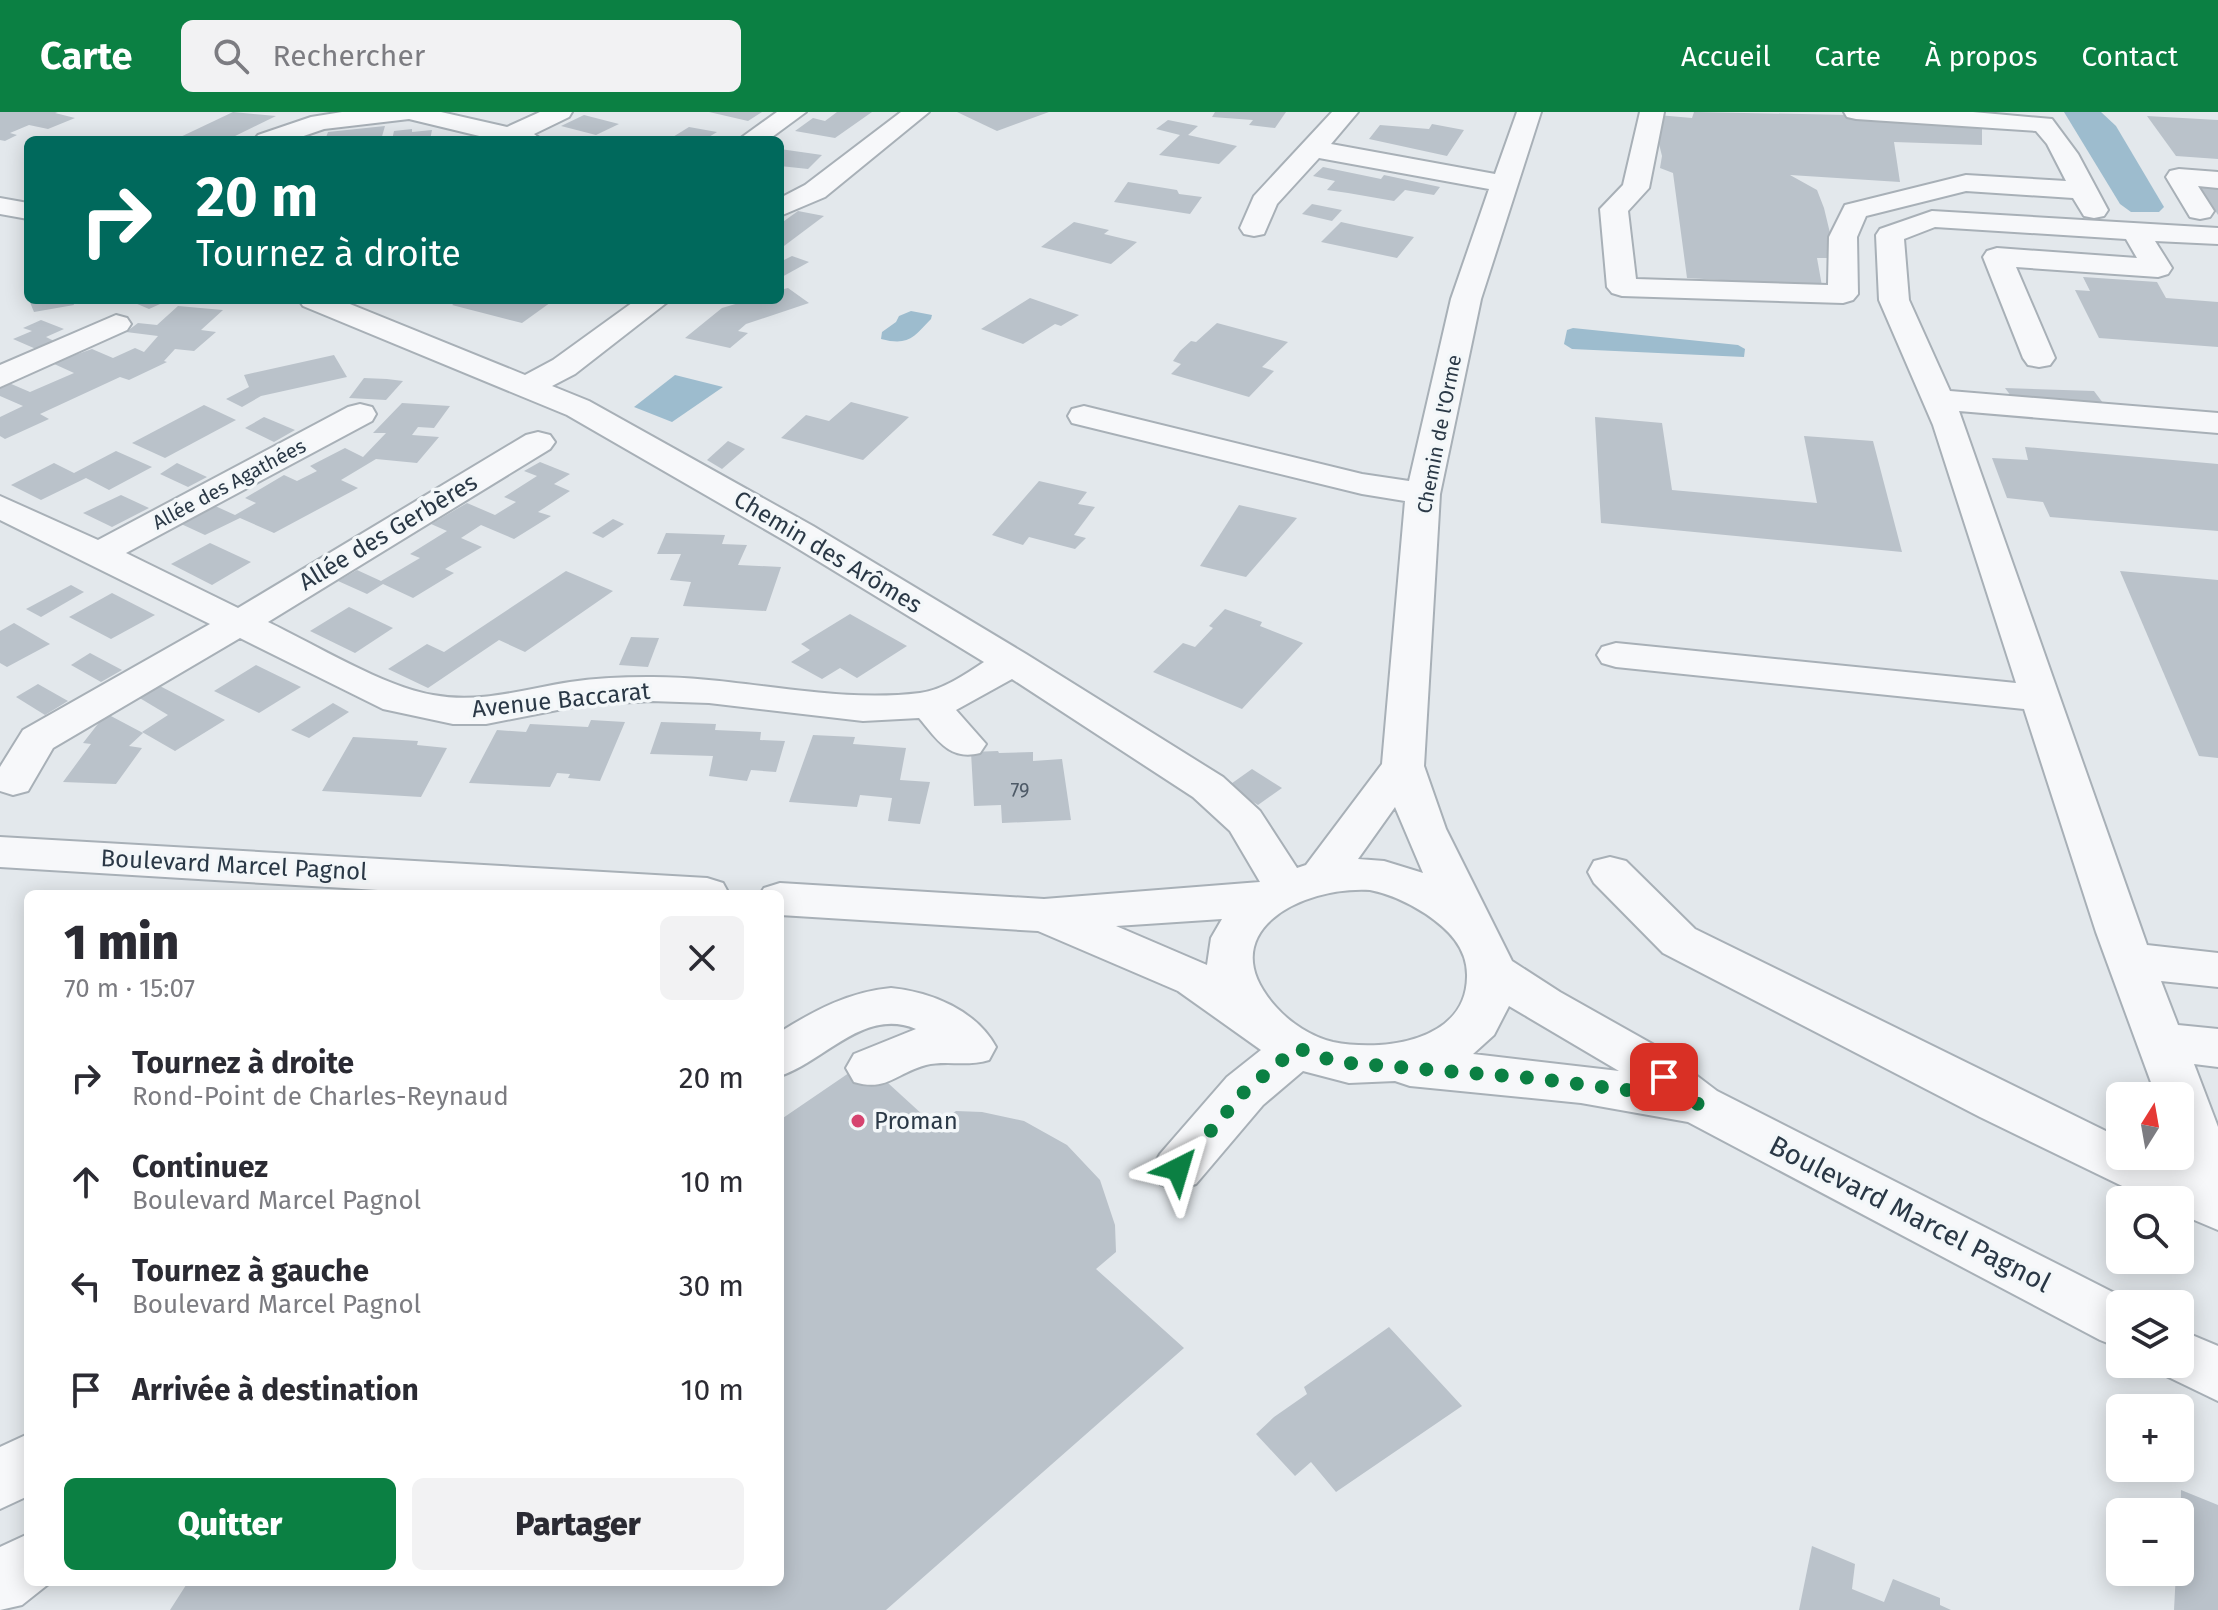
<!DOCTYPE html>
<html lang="fr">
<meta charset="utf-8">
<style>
:root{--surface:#fff;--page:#f2f2f3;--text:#2b2b33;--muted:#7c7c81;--accent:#0b8043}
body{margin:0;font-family:"Fira Sans",sans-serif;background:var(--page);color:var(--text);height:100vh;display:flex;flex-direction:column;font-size:30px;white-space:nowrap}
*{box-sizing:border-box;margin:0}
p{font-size:26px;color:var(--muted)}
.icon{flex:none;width:44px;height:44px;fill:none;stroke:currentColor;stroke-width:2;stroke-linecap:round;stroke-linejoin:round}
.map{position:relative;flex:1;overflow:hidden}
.side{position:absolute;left:24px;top:778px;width:760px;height:696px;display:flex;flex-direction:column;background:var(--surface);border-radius:12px;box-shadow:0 4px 20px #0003}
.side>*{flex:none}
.hud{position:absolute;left:24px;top:24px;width:760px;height:168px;border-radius:12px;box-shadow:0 4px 20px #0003;background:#00695c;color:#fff;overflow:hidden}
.needle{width:52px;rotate:11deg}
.fabs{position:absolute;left:2106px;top:970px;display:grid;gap:16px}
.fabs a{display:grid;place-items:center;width:88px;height:88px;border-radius:12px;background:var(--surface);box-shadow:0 4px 20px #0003;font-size:40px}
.pin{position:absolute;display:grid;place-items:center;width:68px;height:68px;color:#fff;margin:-34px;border-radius:16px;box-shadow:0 4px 12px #0006}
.me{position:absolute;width:88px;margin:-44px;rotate:40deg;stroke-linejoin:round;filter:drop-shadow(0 0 6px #0008)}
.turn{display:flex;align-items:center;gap:28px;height:168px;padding:0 40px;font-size:36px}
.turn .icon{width:104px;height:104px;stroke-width:2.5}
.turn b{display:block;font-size:56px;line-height:68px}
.round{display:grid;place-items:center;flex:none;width:84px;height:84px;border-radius:12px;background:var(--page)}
.summary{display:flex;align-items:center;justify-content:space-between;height:136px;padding:0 40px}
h1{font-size:48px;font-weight:800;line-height:60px}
.button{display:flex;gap:16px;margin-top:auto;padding:16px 40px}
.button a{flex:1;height:92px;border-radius:12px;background:var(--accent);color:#fff;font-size:32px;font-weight:800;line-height:92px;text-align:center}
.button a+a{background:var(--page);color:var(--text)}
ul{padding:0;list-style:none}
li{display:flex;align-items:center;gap:24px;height:104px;padding:0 40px}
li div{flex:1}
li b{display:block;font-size:30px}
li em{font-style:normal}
header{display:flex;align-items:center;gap:48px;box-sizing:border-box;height:112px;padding:0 40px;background:var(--accent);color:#fff}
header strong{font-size:38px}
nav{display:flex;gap:44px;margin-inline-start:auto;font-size:28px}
.search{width:560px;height:72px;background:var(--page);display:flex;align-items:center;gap:20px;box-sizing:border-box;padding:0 28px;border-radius:12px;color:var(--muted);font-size:30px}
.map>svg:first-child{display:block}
</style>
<header>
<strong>Carte</strong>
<div class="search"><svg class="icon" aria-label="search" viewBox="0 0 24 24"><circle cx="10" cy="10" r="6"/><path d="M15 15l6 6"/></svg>Rechercher</div>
<nav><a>Accueil</a><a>Carte</a><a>À propos</a><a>Contact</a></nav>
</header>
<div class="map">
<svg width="2218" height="1498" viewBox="0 0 2218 1498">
<rect width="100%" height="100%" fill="#e3e8ec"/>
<!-- water -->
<g fill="#9dbcce">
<path d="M2064 0H2101L2116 14 2164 95 2159 100H2131L2120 92Z"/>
<path d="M911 199 932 203 931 207C913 226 908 234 881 227L882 220 896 210 899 204Z"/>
<path d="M1573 216 1738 233 1745 237 1744 245 1572 237 1564 232 1567 218Z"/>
<path d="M675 263 723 275 672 310 634 295Z"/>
</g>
<!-- building -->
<g fill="#bac2ca">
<path d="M0 0H58L55 1 75 6 48 17 29 13 10 21 17 23 5 29 0 28Z"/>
<path d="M233 0 276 4 227 28H174Z"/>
<path d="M709 0H762L748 9Z"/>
<path d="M837 0H872L835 26 795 19 813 6 825 9Z"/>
<path d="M957 0H1049L997 19Z"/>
<path d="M1215 0H1286L1275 16 1249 13 1253 8 1212 5Z"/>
<path d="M1694 0 1850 3 1982 11V33L1894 30 1900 70 1790 63 1817 78 1824 96 1836 146H1817L1822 174 1687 166 1673 61 1660 56 1662 44 1657 24 1658 3 1692 6Z"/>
<path d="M584 3 619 12 596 23 561 14Z"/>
<path d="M2147 4 2218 8V47L2176 44Z"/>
<path d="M1168 8 1198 14 1188 23 1237 34 1219 52 1159 43 1180 23 1156 17Z"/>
<path d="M1432 12 1464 18 1447 44 1369 27 1380 13 1429 17Z"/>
<path d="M385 14 381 28H325L328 20Z"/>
<path d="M689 15 717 20 704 28H668Z"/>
<path d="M412 17V20L432 18 430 28H392L394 19Z"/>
<path d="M780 37 822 43 808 57 780 54Z"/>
<path d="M1323 55 1381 67 1384 63 1440 75 1434 83 1405 78 1394 89 1348 81 1327 78 1335 69 1313 64Z"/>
<path d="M1128 70 1177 78 1179 82 1202 85 1190 102 1114 90Z"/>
<path d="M2198 73 2218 74V103Z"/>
<path d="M1312 92 1342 98 1332 109 1302 102Z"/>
<path d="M798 99 824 104 780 137V112Z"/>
<path d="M1074 110 1109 118 1104 122 1137 130 1111 152 1041 135Z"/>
<path d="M1341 110 1359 114 1414 125 1397 146 1321 130Z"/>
<path d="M792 144 809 150 780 166V150Z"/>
<path d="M2083 165 2157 170 2166 186 2218 190V235L2099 226 2075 178 2090 179Z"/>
<path d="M788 176 809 191 746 212 738 219 748 221 730 236 685 226 722 196 749 188H780V178Z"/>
<path d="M1030 186 1079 203 1061 214 1055 212 1023 232 981 217Z"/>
<path d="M29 188H72L74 193 34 200Z"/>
<path d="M128 188H169L149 197Z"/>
<path d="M459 188H554L522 211 452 193Z"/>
<path d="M178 194 223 198 201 218 216 220 194 239 175 237 164 249 167 250 129 268 120 265 40 302 49 307 5 327 0 324V305L23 294 0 284V276L9 271 30 280 74 261 52 251 92 237 113 246 135 236 144 240 158 224 126 220 138 211 157 213Z"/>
<path d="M41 208 64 217 46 225 54 229 36 237 13 227 32 219 23 216Z"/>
<path d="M1217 211 1288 230 1262 255 1274 259 1249 285 1171 262 1181 252 1173 249 1180 239 1191 229 1196 230Z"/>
<path d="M334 243 347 265 261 284 242 295 226 287 249 275 244 263Z"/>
<path d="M364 266 387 267 403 269 386 288 349 286Z"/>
<path d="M2005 276 2094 279 2103 291 2011 284Z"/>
<path d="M851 290 909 305 863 348 781 326 806 303 829 309Z"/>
<path d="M402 291 450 294 434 316 418 315 412 323 439 325 417 351 376 347 341 368 358 376 274 421 240 406 205 423 179 411 213 393 235 403 256 391 245 386 284 363 297 369 317 359 310 354 345 336 363 345 386 321H373Z"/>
<path d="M204 293 236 308 165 346 132 331Z"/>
<path d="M264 305 295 318 274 330 245 316Z"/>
<path d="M1595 305 1662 311 1672 378 1817 391 1804 324 1873 329 1902 440 1601 411Z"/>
<path d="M728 329 745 337 722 357 707 348Z"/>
<path d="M2025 335 2218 352V419L2050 405 2043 390 2007 386 1992 346 2028 348Z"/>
<path d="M116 339 152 355 109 378 86 366 41 388 11 373 54 351 74 361Z"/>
<path d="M540 350 570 362 554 372 570 379 538 400 551 404 514 427 481 413 461 426 482 435 445 457 454 461 413 486 383 472 367 482 338 469 357 458 381 469 420 446 410 442 447 419 431 412 467 391 495 403 516 390 504 385 537 364 524 359Z"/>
<path d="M177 351 207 365 188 375 160 362Z"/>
<path d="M1039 369 1087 380 1078 392 1095 395 1074 423 1086 426 1075 437 1029 425 1023 433 992 423Z"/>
<path d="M121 383 149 396 112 415 83 401Z"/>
<path d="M1239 393 1297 406 1246 465 1200 454Z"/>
<path d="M613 407 624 412 603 426 592 421Z"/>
<path d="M666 421 725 423 722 432 747 433 738 453 781 455 766 499 683 494 691 470 670 468 681 442H657Z"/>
<path d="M210 431 251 450 212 473 171 452Z"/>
<path d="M566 459 613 479 525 540 499 528 428 576 388 557 427 532 444 540Z"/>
<path d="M2120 459 2218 468V646L2199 644Z"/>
<path d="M71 473 84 480 41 505 26 497Z"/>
<path d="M112 481 155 503 111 527 69 505Z"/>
<path d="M349 495 393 516 355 541 310 519Z"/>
<path d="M1225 497 1262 510 1260 514 1303 531 1242 597 1153 560 1183 531 1195 535 1213 516 1209 514Z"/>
<path d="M850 502 907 534 857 566 840 556 822 567 791 550 810 538 801 532Z"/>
<path d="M14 511 50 532 7 555 0 551V519Z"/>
<path d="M631 525 659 526 648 555 619 553Z"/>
<path d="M90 541 122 558 101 570 71 553Z"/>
<path d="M256 553 301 575 259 601 214 579Z"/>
<path d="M38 572 68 589 45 603 16 585Z"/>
<path d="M158 573 225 608 175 639 142 620 168 603 138 585Z"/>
<path d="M333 591 349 600 309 626 291 618Z"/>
<path d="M109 603 143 621 129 634 142 636 116 672 63 670 91 632 83 631 101 608Z"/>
<path d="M591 608 625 610 600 669 568 666 570 662 557 661 550 675 469 671 497 618 526 620 530 612 588 615Z"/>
<path d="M661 610 716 612 715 618 761 620 760 628 785 629 776 660 751 658 747 669 709 664 713 644 650 642Z"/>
<path d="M813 623 855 625 853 632 906 636 900 668 930 670 920 712 888 709 892 686 860 683 857 695 789 690Z"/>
<path d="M353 625 418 629 417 633 447 636 421 685 322 679Z"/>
<path d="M998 639 999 641 1033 640V649L1062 647 1071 708 1002 711 1001 693 974 694 971 640Z"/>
<path d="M1252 657 1282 676 1258 693 1228 674Z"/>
<path d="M865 950 935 1014 956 999 982 1000 1024 1009 1067 1033 1100 1068 1115 1113 1116 1140 1096 1157 1184 1236 886 1498H170L188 1470H780V1008Z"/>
<path d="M1389 1215 1462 1294 1336 1380 1311 1350 1295 1364 1256 1322 1274 1305 1307 1282 1304 1275Z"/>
<path d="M2181 1378 2218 1393V1498H2174L2176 1460H2180Z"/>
<path d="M1812 1434 1855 1452 1852 1477 1884 1490 1893 1467 1940 1486V1493L1951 1498H1799Z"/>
</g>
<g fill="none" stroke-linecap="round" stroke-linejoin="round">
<!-- minor casing -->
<g stroke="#a8b0b7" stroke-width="4">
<g id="minor">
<path d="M342 0H441L507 15 540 0H572L569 5 534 22 542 28H496L409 7 324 17 292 28H254L258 23 311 5Z"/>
<path d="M777 0H806L768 28H738Z"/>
<path d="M901 0H929L825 85 780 104V86L805 73Z"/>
<path d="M1332 0H1358L1331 32 1495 62 1517 0H1541L1481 187 1440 382 1424 654 1446 717 1512 849 1560 880 1663 938 1717 979 2136 1192H2120V1236L2100 1228 1688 1010 1581 991 1410 974 1395 969 1349 971 1303 959 1263 993 1196 1072 1178 1078 1160 1072 1152 1057 1160 1042 1227 965 1261 938 1178 879 1038 819 780 803V782H760L764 776 780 771 1044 787 1260 770 1230 719 1193 685 1012 567 956 598 986 632 980 641C949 649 937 627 919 606L863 609 709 591 651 589 583 593 486 612H453L383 597 240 526 53 636 28 679 13 683 0 679V655L23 618 210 512 0 408V384L98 428 348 295 360 292 372 295 376 302 372 309 126 441 238 496 526 323 538 320 550 323 555 330 550 337 268 510C314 532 384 575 433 583 481 592 523 577 570 570 596 566 622 565 648 565 739 564 829 592 920 581 943 578 964 563 984 550L787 430 567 303 303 194 299 188H340L525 263 553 248 636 188H670L575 262 552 274 589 289 813 414 1026 542 1223 665 1260 699 1297 756 1306 753 1382 652 1405 389 1362 382 1072 311 1068 304 1072 297 1084 294 1362 362 1409 369 1451 187 1489 77 1319 46 1277 92 1264 122 1254 124 1244 122 1240 116 1254 84ZM1395 695 1423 761 1384 749 1358 747ZM1370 778C1391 782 1409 791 1426 802 1448 817 1468 836 1467 865 1466 930 1382 940 1333 930 1312 925 1290 911 1276 895 1209 821 1301 774 1370 778ZM1222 807 1211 826 1207 853 1116 814ZM1509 894 1619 959 1473 942 1494 923Z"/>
<path d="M1640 0H1664L1649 76 1628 99 1636 167 1828 173 1829 125 1845 93 1966 63 2066 69 2047 32 2036 19 1856 7 1847 5 1844 0H1973L2052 7 2078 42 2108 98 2104 104 2094 106 2084 104 2073 86 1966 79 1866 104 1857 125 1858 182 1853 188 1843 191 1622 184 1612 181 1607 175 1600 97 1623 73Z"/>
<path d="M2179 57 2218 60V76L2198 74 2214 99 2210 105 2200 107 2190 105 2166 65 2170 59Z"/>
<path d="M0 86 28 91V107L0 102Z"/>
<path d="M1932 99 2218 116V132L2155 129 2172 156 2168 162 2158 165 2016 155 2055 246 2050 253 2039 255 2028 253 2023 246 1983 145 1987 139 1997 136 2137 146 2126 127 1935 115 1904 127 1909 188 1950 279 2218 301V321L1959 299 2147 833 2218 841V875L2161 869 2178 913 2218 917V955L2194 952 2218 1015V1118L2180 1102V1088H2151L1980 1005 1663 841 1594 771 1588 760 1594 749 1610 745 1626 749 1695 817 2120 1026V1044H2159L2182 1055 2178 1044 2180 984H2156L2096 820 2024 597 1616 555 1602 551 1597 543 1602 535 1616 531 2016 571 1933 313 1879 188 1876 123 1880 117Z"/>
<path d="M116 203 127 206 131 212 127 218 0 275V253Z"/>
<path d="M0 725 707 766 723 771 729 782H444L0 755Z"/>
<path d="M891 876C931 880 976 898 996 935L989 948C967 955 946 948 926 953 896 961 887 980 854 970L846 956 854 942 916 917C864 895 825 949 780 964V920C815 898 849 880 891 876Z"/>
<path d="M2180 1218 2218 1234V1289L2160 1261 2156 1252H2180Z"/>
<path d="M28 1322V1384L0 1397V1335Z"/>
<path d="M28 1422V1470H51L22 1493 0 1498V1435Z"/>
</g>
</g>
<!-- minor -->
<use href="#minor" fill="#f7f8fa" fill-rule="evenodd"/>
</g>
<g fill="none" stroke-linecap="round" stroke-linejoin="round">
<!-- route -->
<path stroke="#0b8043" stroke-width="14" stroke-dasharray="0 25.2" d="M1178 1057 1245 979 1297 936 1336 950 1532 966 1634 979 1699 993 1664 965"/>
</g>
<!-- markers -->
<circle fill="#d6436f" stroke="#f3f7f9" stroke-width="3" cx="858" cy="1009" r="8"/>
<g text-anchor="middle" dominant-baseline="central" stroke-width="7" stroke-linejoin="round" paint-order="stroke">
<!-- far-street labels -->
<g font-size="20" fill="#2a3846" stroke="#f3f7f9">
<text transform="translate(1439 322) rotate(-79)">Chemin de l'Orme</text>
<text transform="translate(229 372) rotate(-28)">Allée des Agathées</text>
</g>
<!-- number labels -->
<g font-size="20" fill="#4e5a67">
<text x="1020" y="678">79</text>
</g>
<!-- street labels -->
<g font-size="24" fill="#2a3846" stroke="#f3f7f9">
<text transform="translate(388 420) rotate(-31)">Allée des Gerbères</text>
<text transform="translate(828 440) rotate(31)">Chemin des Arômes</text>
<text transform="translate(561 588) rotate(-6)">Avenue Baccarat</text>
<text transform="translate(234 753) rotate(3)">Boulevard Marcel Pagnol</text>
</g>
<!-- poi labels -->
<g font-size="24" fill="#2a3846" stroke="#f3f7f9" text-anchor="start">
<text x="874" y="1009">Proman</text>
</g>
<!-- near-street labels -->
<g font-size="28" fill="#2a3846" stroke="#f3f7f9">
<text transform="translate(1910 1102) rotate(27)">Boulevard Marcel Pagnol</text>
</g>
</g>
</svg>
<div class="fabs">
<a><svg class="needle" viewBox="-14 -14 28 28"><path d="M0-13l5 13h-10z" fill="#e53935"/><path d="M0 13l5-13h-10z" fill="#7c7c81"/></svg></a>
<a><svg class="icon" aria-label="search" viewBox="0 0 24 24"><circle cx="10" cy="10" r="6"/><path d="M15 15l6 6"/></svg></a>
<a><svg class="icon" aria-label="layers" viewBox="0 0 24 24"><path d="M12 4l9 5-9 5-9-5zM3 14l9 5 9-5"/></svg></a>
<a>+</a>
<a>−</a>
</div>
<div class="pin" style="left:1664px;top:965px;background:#d93025"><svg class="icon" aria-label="arrive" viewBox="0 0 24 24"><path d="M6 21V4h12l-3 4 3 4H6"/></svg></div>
<svg class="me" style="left:1178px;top:1057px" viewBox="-20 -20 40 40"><path d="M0-17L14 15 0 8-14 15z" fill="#0b8043" stroke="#fff" stroke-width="4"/></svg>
<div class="hud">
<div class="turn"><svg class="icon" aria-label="right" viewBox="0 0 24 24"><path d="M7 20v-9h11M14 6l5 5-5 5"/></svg><div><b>20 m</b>Tournez à droite</div></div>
</div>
<section class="side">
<div class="summary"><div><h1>1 min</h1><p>70 m · 15:07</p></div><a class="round"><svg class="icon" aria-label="close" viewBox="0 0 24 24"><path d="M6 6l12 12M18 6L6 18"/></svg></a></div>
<ul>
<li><svg class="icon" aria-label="right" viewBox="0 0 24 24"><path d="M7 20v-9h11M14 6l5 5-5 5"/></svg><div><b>Tournez à droite</b><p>Rond-Point de Charles-Reynaud</p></div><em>20 m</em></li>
<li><svg class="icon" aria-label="ahead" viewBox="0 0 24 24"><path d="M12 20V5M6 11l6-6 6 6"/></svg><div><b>Continuez</b><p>Boulevard Marcel Pagnol</p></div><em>10 m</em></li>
<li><svg class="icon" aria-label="left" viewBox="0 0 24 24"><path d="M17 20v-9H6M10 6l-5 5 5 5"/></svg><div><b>Tournez à gauche</b><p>Boulevard Marcel Pagnol</p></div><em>30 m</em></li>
<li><svg class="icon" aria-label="arrive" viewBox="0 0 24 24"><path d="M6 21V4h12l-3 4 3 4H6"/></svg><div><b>Arrivée à destination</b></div><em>10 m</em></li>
</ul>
<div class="button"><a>Quitter</a><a>Partager</a></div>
</section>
</div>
